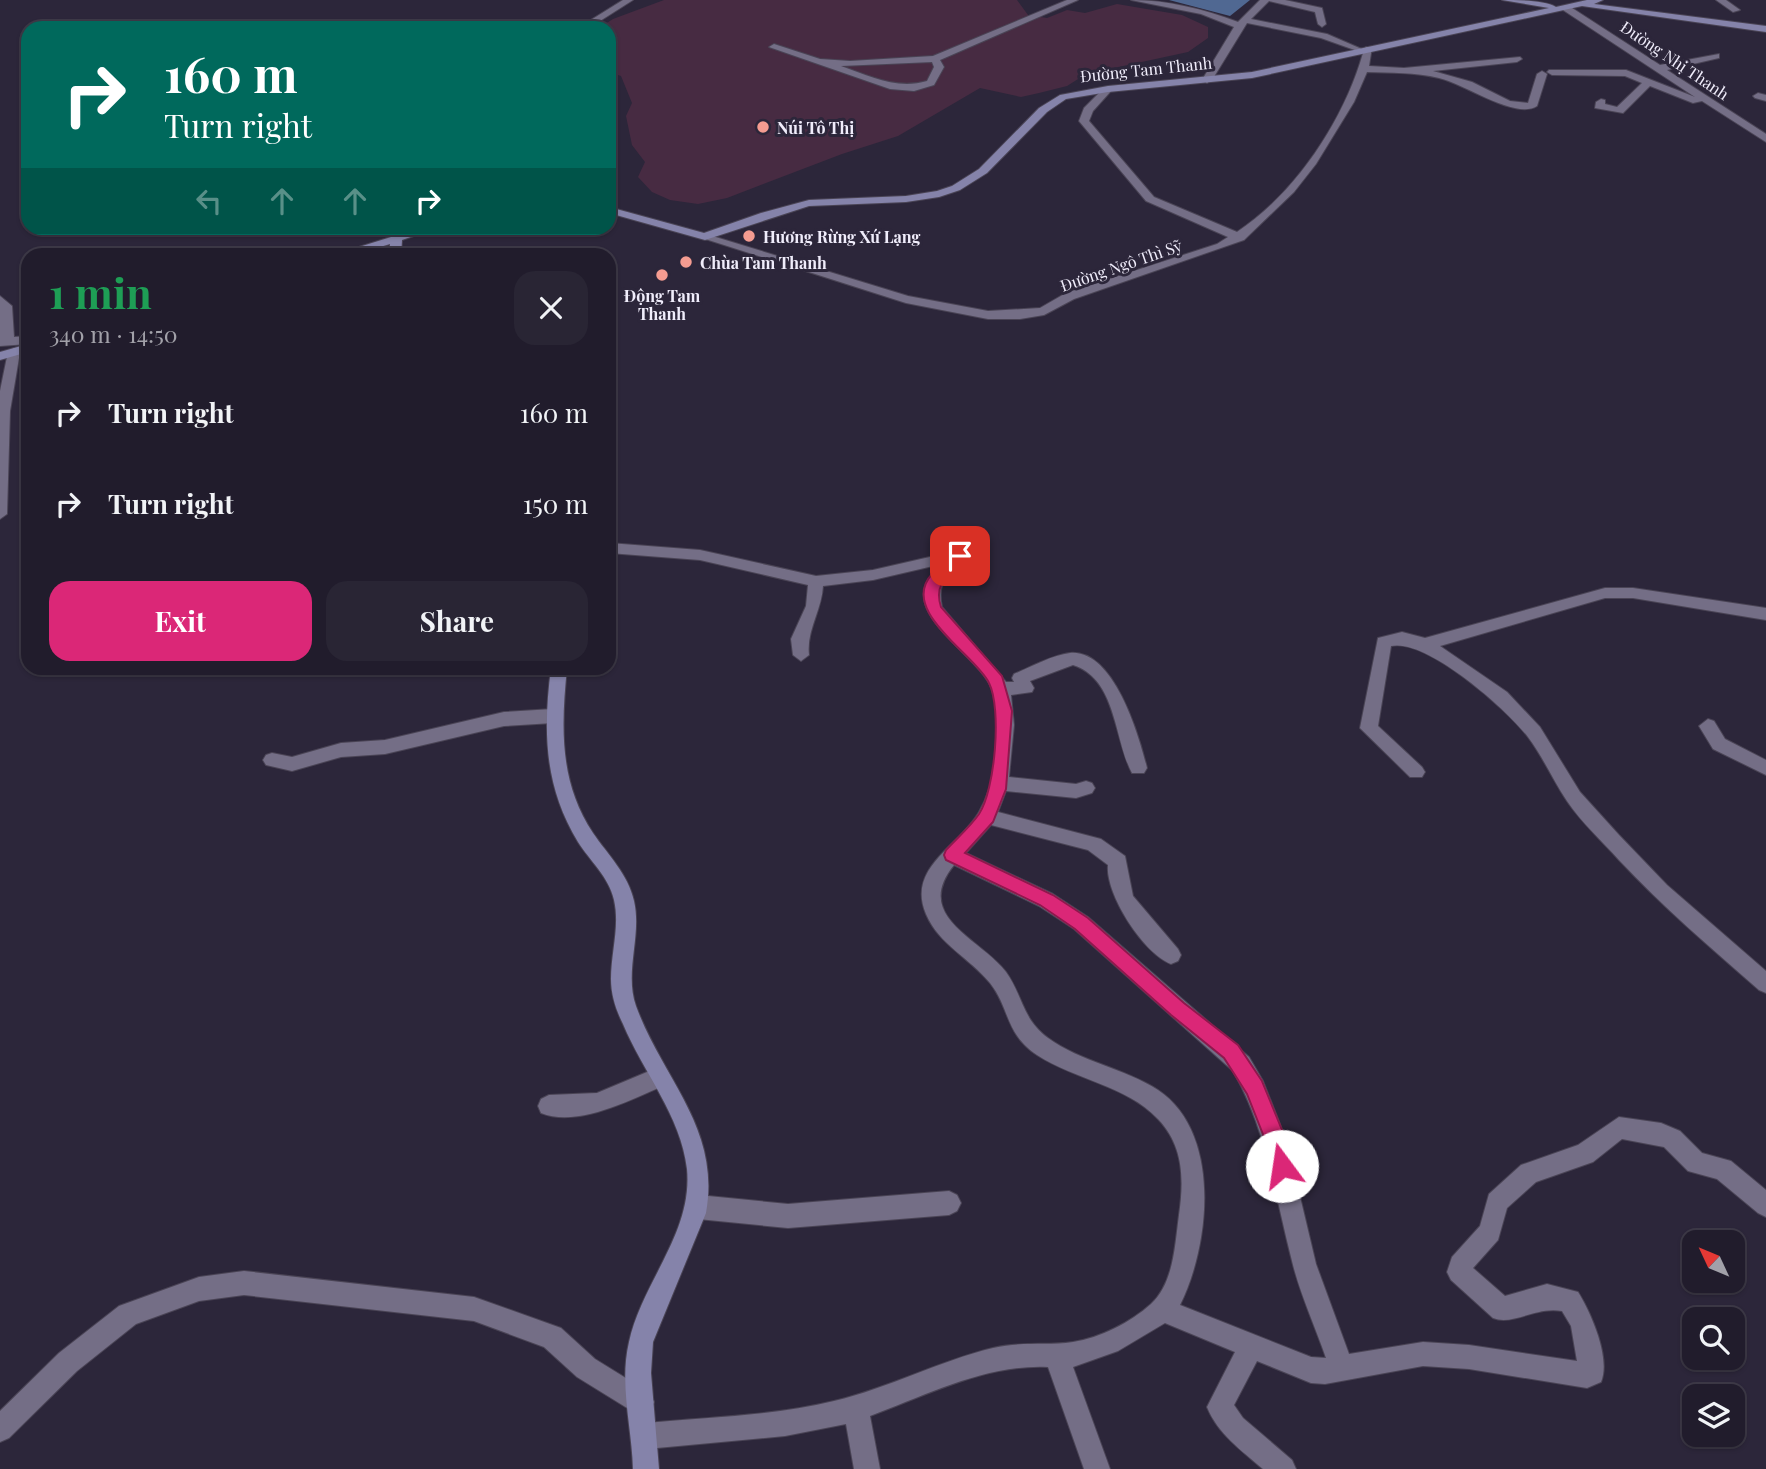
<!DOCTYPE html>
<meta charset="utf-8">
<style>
:root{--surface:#211c2c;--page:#292534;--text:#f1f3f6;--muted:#a2a1a9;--line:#3e3a48;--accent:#db2777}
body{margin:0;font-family:"Playfair Display",serif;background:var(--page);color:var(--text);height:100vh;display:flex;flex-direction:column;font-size:26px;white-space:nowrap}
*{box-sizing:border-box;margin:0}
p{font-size:23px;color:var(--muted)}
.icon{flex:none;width:38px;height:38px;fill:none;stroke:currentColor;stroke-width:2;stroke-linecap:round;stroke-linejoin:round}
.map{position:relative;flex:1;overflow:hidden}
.side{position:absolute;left:21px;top:248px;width:595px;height:427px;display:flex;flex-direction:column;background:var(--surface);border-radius:21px;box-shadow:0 2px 5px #0004,0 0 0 2px var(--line)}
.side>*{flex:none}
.hud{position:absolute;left:21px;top:21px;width:595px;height:214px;border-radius:21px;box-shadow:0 2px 5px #0004,0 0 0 2px var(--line);background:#00695c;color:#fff;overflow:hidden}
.needle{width:46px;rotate:314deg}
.buttons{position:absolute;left:1682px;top:1230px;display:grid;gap:14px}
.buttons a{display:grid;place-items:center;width:63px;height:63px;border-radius:14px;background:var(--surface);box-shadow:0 2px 5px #0004,0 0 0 2px var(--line);font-size:35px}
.pin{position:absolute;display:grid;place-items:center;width:60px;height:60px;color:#fff;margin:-30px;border-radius:14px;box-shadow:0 4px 10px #0006}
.me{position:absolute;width:77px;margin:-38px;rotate:346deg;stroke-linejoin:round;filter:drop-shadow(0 0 5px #0008)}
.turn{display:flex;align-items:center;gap:24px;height:147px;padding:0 28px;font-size:32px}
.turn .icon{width:91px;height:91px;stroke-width:2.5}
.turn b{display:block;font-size:49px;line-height:60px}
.lanes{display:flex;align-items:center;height:66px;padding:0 28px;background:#0003;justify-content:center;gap:35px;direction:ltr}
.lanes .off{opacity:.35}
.round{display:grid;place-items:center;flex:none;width:74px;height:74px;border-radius:21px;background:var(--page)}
.head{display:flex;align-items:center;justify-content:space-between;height:119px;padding:0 28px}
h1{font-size:42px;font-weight:700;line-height:52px;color:#1e9e55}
.action{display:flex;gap:14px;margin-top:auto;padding:14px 28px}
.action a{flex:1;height:80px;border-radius:21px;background:var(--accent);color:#fff;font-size:28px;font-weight:700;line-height:80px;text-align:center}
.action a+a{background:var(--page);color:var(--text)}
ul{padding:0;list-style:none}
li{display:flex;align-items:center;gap:21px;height:91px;padding:0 28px}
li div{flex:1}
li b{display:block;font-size:26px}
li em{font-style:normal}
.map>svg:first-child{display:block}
</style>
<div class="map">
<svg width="1766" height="1469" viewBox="0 0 1766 1469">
<rect width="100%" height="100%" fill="#2c263a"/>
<!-- green -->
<path fill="#472b42" d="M664 0H1017L1028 15 1047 18 1067 10 1085 13 1117 4 1182 15 1208 27V38L1188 52 1086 74 1067 86 1039 93 1021 97 980 88 898 136 842 154 727 198 698 204 670 200 652 192 638 177 645 162 632 145 626 116 632 103 621 76 609 72V28H599L613 19Z"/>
<!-- water -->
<path fill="#506892" d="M1169 0H1250L1230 16Z"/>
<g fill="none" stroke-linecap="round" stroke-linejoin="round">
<!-- street casing -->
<g stroke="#4a4455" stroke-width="2">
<g id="street">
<path d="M623 0H633L589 28H578Z"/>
<path d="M1067 0H1078L940 60 944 67 934 85 914 91 890 89 769 47 774 44 820 59 850 61 933 56ZM932 62 934 67 927 81C897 90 869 76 841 66Z"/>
<path d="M1131 0C1168 0 1203 9 1238 22L1260 0H1285L1322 8 1326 24 1322 27 1318 24 1315 12 1269 1 1251 19 1327 34 1364 50 1366 47H1372L1369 66 1404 68 1520 57 1522 59 1517 62 1433 71 1472 82 1510 101 1528 103 1537 74 1542 71 1547 74 1537 106C1516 120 1465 84 1439 78 1415 72 1391 73 1367 72L1354 102 1316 164 1294 192 1244 240 1074 299 1044 315 1020 319H988L906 303 699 237 709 235 908 296 988 311 1040 308 1066 293 1217 244 1228 237 1146 201 1079 121 1084 108 1105 87H1111V91L1093 111 1089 121 1154 197 1237 232C1296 193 1344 120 1363 53L1321 38 1247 23 1212 80 1207 83 1202 80 1234 27 1201 14Z"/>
<path d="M1716 0H1726L1740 10 1733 12Z"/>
<path d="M1563 6H1569L1660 65 1719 54V58L1667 70 1766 134V142L1702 101 1693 103 1650 86 1623 113 1595 108 1596 102 1601 99 1605 100V104L1617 107 1642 83 1625 76 1552 75 1547 72 1549 70H1626L1695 97 1563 10Z"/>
<path d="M1758 93 1766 95V101L1755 98 1753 96Z"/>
<path d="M0 296 12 306 14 337 28 336V344L0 346Z"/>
<path d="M14 348 20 352 10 411 7 514 0 519V391L8 352Z"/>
<path d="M609 543 700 550 816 576 873 570 956 551 971 559C955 580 935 573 942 607L1006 682H1014L1012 678 1014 674C1031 667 1052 655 1070 653 1114 649 1139 736 1147 768L1144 773H1132C1114 740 1117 679 1073 665L1030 681 1034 688 1032 692 1011 695 1014 725 1009 777 1076 784 1086 781 1092 783 1095 788 1092 793 1076 798 1006 791 998 812 1101 839 1125 856 1133 896 1178 949 1181 955 1178 961 1171 964C1144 954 1105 894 1108 865L1088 850 991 825 966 853 1053 894 1088 917 1249 1057 1263 1081 1287 1142 1316 1264 1349 1354 1423 1342 1469 1345 1577 1361 1571 1326 1562 1311C1536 1306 1513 1326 1493 1318L1451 1280 1447 1272 1452 1257 1480 1226 1489 1194 1521 1165 1578 1145 1619 1117 1661 1123 1680 1131 1702 1153 1731 1161 1766 1190V1217L1758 1213 1717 1179 1688 1171 1664 1147 1622 1139 1593 1162 1536 1182 1507 1208 1498 1240 1473 1268 1505 1296 1547 1284 1578 1292C1591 1313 1611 1358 1601 1382L1587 1388 1469 1369 1423 1366 1325 1384 1311 1383 1257 1361 1234 1405 1243 1418 1292 1460 1296 1469H1263C1241 1450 1218 1434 1207 1407L1235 1352 1165 1323 1118 1351 1073 1367 1110 1469H1084L1048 1367C986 1364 927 1395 870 1416L880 1469H854L846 1424 785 1436 646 1449 637 1445 633 1436 637 1427 646 1423C709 1417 773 1416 834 1401 889 1388 939 1361 993 1348 1023 1341 1046 1346 1073 1342 1100 1338 1131 1322 1151 1304 1174 1283 1175 1244 1179 1215 1184 1180 1184 1146 1158 1119 1126 1085 1075 1080 1037 1055 1005 1034 1010 1008 990 983 970 958 939 945 926 914 906 867 960 846 979 812 997 781 1004 724 992 690 980 653 880 605 946 563L873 580 823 586C822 610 806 631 809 655L801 661 793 655 791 639 806 606 808 585 700 560 609 553ZM954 865 1039 906 1074 929 1233 1071C1267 1130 1275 1196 1292 1261 1300 1294 1315 1326 1326 1358L1311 1357 1180 1305C1210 1245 1222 1133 1158 1090 1124 1068 1081 1062 1048 1038 1022 1019 1023 996 1006 972 980 938 912 917 954 865Z"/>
<path d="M1605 588H1633L1766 608V620L1633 598H1605L1440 646 1507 692 1540 727 1580 792 1619 835 1667 885 1766 971V993L1759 990C1711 948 1663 907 1619 860 1602 841 1581 822 1567 801 1553 780 1543 757 1528 737 1507 709 1426 638 1391 646L1378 726 1422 767 1425 772 1422 777H1410L1360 728 1378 638 1402 632 1425 638Z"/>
<path d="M553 709 562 716 553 723 504 726 385 754 341 757 292 771 266 765 263 760 266 755 272 753 292 757 341 743 385 740 504 712Z"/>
<path d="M1708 719 1714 721 1725 739 1766 760V775L1713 749 1699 726Z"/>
<path d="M659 1067 667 1070 670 1077 667 1084C633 1099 578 1128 541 1113L538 1106 541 1099 549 1095 597 1093Z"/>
<path d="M949 1191 957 1195 961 1203 957 1211 949 1215 788 1228 698 1219 690 1215 686 1207 690 1199 698 1195 788 1204Z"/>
<path d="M244 1271 474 1297 561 1328 595 1359 650 1393 654 1402 650 1411 641 1415 632 1411 577 1377 544 1347 474 1321 244 1295 199 1301 136 1324 77 1371 9 1438 0 1442V1411L59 1353 119 1306 199 1277Z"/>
</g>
</g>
<!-- secondary casing -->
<g stroke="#4a4455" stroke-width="2">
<g id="secondary">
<path d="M1502 0C1517 0 1545 0 1556 7L1587 0H1603L1594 4 1766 26V32L1582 6 1252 78 1108 92 1066 99 1047 112 987 173 960 190 939 197 906 202 809 206 705 240 609 213V207L704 233 761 213 809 200 906 196 937 191 952 186 979 169 1039 108 1060 95 1108 86 1252 72 1549 8Z"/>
<path d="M420 228H437L402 240 401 256H389L390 244 350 256H330Z"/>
<path d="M28 344V352L0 360V352Z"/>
<path d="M551 668H567C561 727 559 782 593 833 608 855 628 874 634 901 642 936 624 972 636 1006 663 1080 721 1128 706 1213L653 1342 651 1373 659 1469H633C632 1428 619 1384 629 1342 642 1282 693 1233 687 1169 681 1116 643 1072 623 1024 616 1010 611 995 611 979 611 952 620 926 614 900 609 877 590 861 578 842 544 786 543 731 551 668Z"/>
</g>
</g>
<!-- street -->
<use href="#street" fill="#746e86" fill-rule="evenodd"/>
<!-- secondary -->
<use href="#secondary" fill="#8583aa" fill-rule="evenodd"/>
</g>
<!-- route -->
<path fill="#db2777" stroke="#8e194d" stroke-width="2" d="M960 551 965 553 970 561C954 579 932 577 941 607L1002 676 1012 711 1006 789 993 822 965 853 1053 895 1088 918 1184 1003 1238 1045 1262 1081 1287 1142 1292 1166 1289 1173 1282 1176 1274 1173 1266 1142 1247 1094 1224 1058 1171 1015 1075 929 1040 905 946 860 944 855 946 850C957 838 970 827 979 814 995 790 1002 709 989 683 976 655 898 611 932 574 937 568 948 564 955 560L953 556Z"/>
<!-- markers -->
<g fill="#f59c91" stroke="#2c263a" stroke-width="2.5">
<circle cx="763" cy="127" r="7"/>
<circle cx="749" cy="236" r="7"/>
<circle cx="686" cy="262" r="7"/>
<circle cx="662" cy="275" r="7"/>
</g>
<g text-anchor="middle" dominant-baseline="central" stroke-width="6" stroke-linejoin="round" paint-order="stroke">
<!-- far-street labels -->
<g font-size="16" fill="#f0edfb" stroke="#2c263a">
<text transform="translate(1675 60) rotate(34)">Đường Nhị Thanh</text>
<text transform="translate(1146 69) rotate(-6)">Đường Tam Thanh</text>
<text transform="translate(1121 265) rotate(-19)">Đường Ngô Thì Sỹ</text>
</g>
<!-- far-poi labels -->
<g font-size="16" font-weight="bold" fill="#f0edfb" stroke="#2c263a" text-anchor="start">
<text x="777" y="127">Núi Tô Thị</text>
<text x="763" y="236">Hương Rừng Xứ Lạng</text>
<text x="700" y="262">Chùa Tam Thanh</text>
<text x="662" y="295" text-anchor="middle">Động Tam<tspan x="662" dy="18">Thanh</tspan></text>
</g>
</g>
</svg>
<div class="buttons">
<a><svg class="needle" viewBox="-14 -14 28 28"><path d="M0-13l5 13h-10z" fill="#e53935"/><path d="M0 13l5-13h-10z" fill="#a2a1a9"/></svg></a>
<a><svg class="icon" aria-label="search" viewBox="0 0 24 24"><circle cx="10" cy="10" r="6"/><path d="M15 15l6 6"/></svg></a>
<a><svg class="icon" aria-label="layers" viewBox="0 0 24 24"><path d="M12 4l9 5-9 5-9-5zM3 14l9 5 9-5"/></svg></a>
</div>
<div class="pin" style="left:960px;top:556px;background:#d93025"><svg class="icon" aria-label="arrive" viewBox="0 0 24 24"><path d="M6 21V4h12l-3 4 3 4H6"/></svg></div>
<svg class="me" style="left:1282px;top:1166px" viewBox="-20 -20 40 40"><circle r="19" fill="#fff"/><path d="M0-13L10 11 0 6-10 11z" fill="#db2777"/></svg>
<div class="hud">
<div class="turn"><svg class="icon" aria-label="right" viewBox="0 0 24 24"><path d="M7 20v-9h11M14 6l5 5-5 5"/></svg><div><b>160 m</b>Turn right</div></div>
<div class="lanes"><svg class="icon off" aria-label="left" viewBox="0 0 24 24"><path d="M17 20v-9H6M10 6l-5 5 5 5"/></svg><svg class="icon off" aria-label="ahead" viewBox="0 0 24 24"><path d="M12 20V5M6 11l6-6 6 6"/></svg><svg class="icon off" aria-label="ahead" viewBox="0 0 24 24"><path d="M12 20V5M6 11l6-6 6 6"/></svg><svg class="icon" aria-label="right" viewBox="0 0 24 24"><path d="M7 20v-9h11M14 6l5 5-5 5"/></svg></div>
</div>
<section class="side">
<div class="head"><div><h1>1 min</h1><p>340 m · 14:50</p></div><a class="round"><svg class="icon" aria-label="close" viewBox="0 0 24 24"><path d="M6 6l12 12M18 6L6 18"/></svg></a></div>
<ul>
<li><svg class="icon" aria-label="right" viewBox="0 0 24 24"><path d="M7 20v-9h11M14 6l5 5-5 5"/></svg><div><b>Turn right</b></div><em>160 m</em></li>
<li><svg class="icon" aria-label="right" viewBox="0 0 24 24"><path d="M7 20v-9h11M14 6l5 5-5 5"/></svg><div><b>Turn right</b></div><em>150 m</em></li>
</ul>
<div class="action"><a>Exit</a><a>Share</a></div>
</section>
</div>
